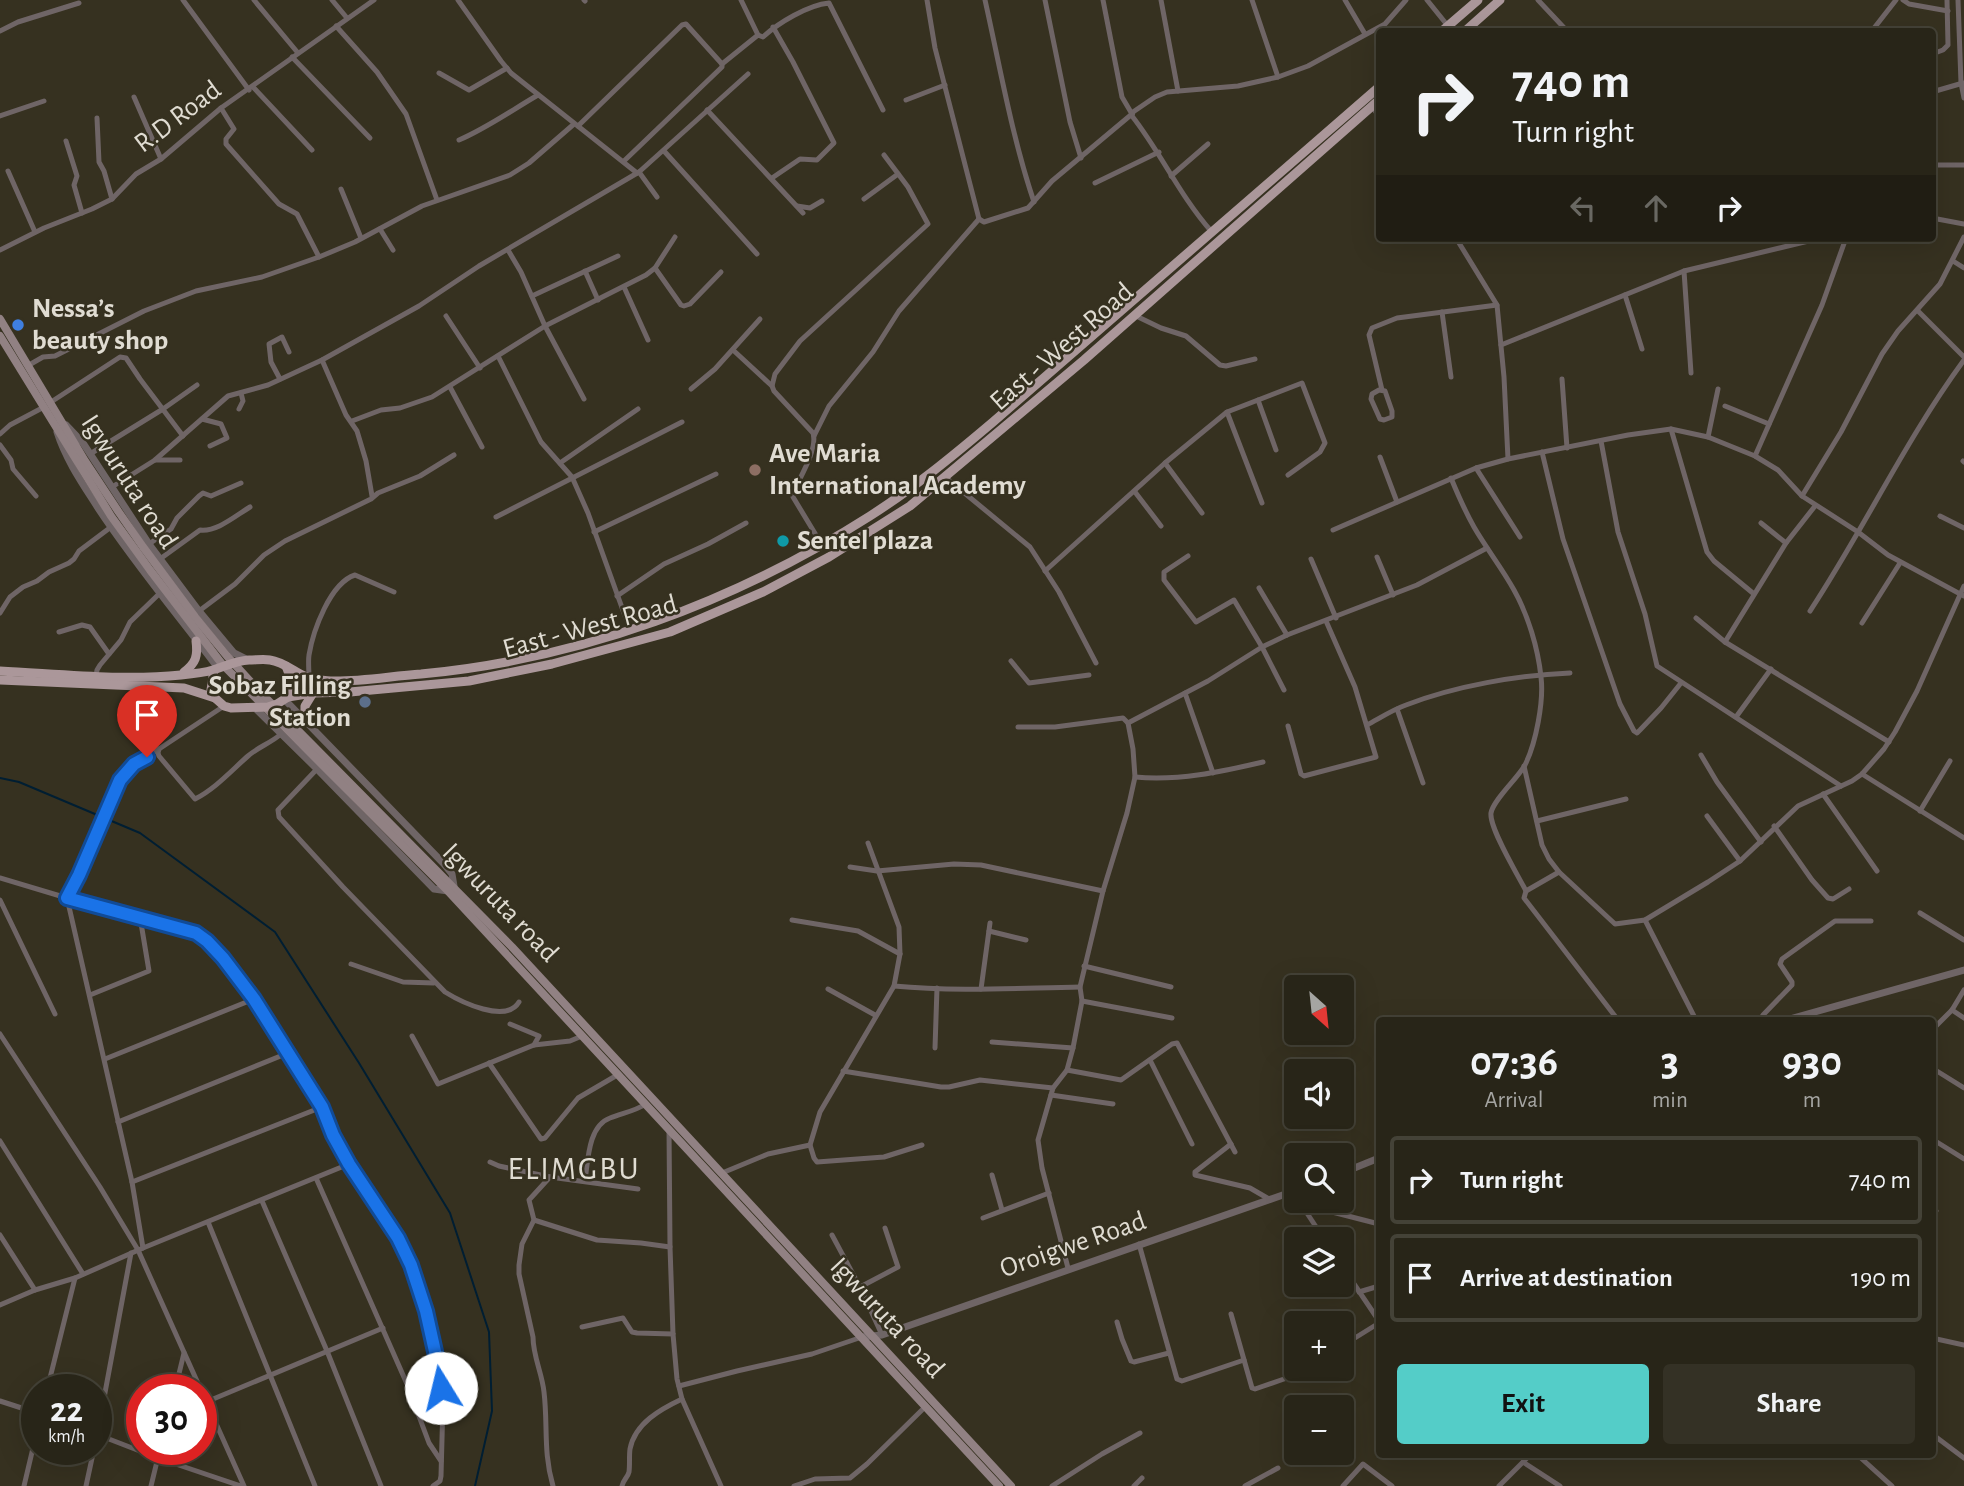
<!DOCTYPE html>
<meta charset="utf-8">
<style>
:root{--surface:#282518;--page:#343125;--text:#f1f3f6;--muted:#a5a5a2;--line:#444237;--accent:#54cdc8}
body{margin:0;font-family:"Alegreya Sans",sans-serif;background:var(--page);color:var(--text);height:100vh;display:flex;flex-direction:column;font-size:26px;white-space:nowrap}
*{box-sizing:border-box;margin:0}
p{font-size:23px;color:var(--muted)}
.icon{flex:none;width:38px;height:38px;fill:none;stroke:currentColor;stroke-width:2;stroke-linecap:round;stroke-linejoin:round}
.map{position:relative;flex:1;overflow:hidden}
.sheet{position:absolute;left:1376px;top:1017px;width:560px;height:441px;display:flex;flex-direction:column;background:var(--surface);border-radius:7px;box-shadow:0 7px 28px #0002,0 0 0 2px var(--line)}
.sheet>*{flex:none}
.guide{position:absolute;left:1376px;top:28px;width:560px;height:214px;border-radius:7px;box-shadow:0 7px 28px #0002,0 0 0 2px var(--line);background:#282518;color:var(--text);overflow:hidden}
.needle{width:46px;rotate:153deg}
.buttons{position:absolute;left:1284px;top:975px;display:grid;gap:14px}
.buttons a{display:grid;place-items:center;width:70px;height:70px;border-radius:7px;background:var(--surface);box-shadow:0 7px 28px #0002,0 0 0 2px var(--line);font-size:35px}
.speed{position:absolute;left:21px;top:1374px;display:flex;gap:14px;font-size:35px;font-weight:700;text-align:center}
.speed>*{display:grid;place-content:center;width:91px;height:91px;border-radius:50%;background:var(--surface);box-shadow:0 7px 28px #0002,0 0 0 2px var(--line);line-height:1}
.speed small{font-size:18px;font-weight:400}
.speed .limit{border:10px solid #d22;background:#fff;color:#111}
.pin{position:absolute;display:grid;place-items:center;width:60px;height:60px;color:#fff;margin:-72px -30px;border-radius:50% 50% 50% 0;rotate:-45deg;box-shadow:0 0 7px #0007}
.pin .icon{rotate:45deg}
.me{position:absolute;width:77px;margin:-38px;rotate:351deg;stroke-linejoin:round;filter:drop-shadow(0 0 5px #0008)}
.turn{display:flex;align-items:center;gap:24px;height:147px;padding:0 21px;font-size:32px}
.turn .icon{width:91px;height:91px;stroke-width:2.5}
.turn b{display:block;font-size:49px;line-height:60px}
.lanes{display:flex;align-items:center;height:66px;padding:0 21px;background:#0003;justify-content:center;gap:35px;direction:ltr}
.lanes .off{opacity:.35}
.eta{display:flex;justify-content:space-evenly;align-items:center;height:119px;text-align:center}
.eta b{font-size:42px;font-weight:700;line-height:49px}
.action{display:flex;gap:14px;margin-top:auto;padding:14px 21px}
.action a{flex:1;height:80px;border-radius:7px;background:var(--accent);color:#111;font-size:28px;font-weight:700;line-height:80px;text-align:center}
.action a+a{background:var(--page);color:var(--text)}
ul{padding:0;list-style:none}
li{display:flex;align-items:center;gap:21px;height:88px;margin:0 14px 10px;padding:0 7px;border:4px solid var(--line);border-radius:7px}
li div{flex:1}
li b{display:block;font-size:26px}
li em{font-style:normal}
.map>svg:first-child{display:block}
</style>
<div class="map">
<svg width="1964" height="1486" viewBox="0 0 1964 1486">
<rect width="100%" height="100%" fill="#363120"/>
<g fill="none" stroke-linecap="round" stroke-linejoin="round">
<!-- stream -->
<path stroke="#001e32" stroke-width="2" d="M0 778 19 782 140 833 275 932 359 1063 450 1213 489 1332 492 1411 475 1486"/>
<!-- minor -->
<g stroke="#6f6566" stroke-width="5">
<path d="M183 0 249 90"/>
<path d="M254 0 298 53"/>
<path d="M332 0 347 18"/>
<path d="M458 0 501 61 511 73 637 173"/>
<path d="M584 0 585 1"/>
<path d="M741 0 758 35"/>
<path d="M927 0 935 48 979 219"/>
<path d="M985 0C1000 67 1012 137 1034 202"/>
<path d="M1045 0 1070 122 1081 158"/>
<path d="M1161 0 1178 91"/>
<path d="M1252 0 1278 77"/>
<path d="M1345 0 1365 34"/>
<path d="M1427 0 1448 26"/>
<path d="M1538 0 1568 32"/>
<path d="M1903 0 1909 4 1948 11"/>
<path d="M1958 0 1961 83 1964 98"/>
<path d="M336 26 377 72 406 114 437 200"/>
<path d="M0 31 18 22 79 3"/>
<path d="M1871 32 1896 0"/>
<path d="M1932 54 1943 50 1948 45 1947 0"/>
<path d="M292 57 370 138"/>
<path d="M722 64 758 35 763 37C778 23 808 5 829 3L883 110"/>
<path d="M439 73 469 90 507 68"/>
<path d="M253 87 312 150"/>
<path d="M1932 92 1963 83"/>
<path d="M134 97 161 159"/>
<path d="M906 100 945 85"/>
<path d="M1372 106 1379 117"/>
<path d="M221 108 234 129 226 139V144L279 204 297 214 319 257"/>
<path d="M707 110 803 213"/>
<path d="M0 116 44 101"/>
<path d="M97 118 99 162 104 171 112 199"/>
<path d="M578 126 682 25 686 24 722 64V67L624 161"/>
<path d="M459 140C487 128 512 110 538 95"/>
<path d="M66 141 77 176 74 185 82 213"/>
<path d="M664 151 757 254"/>
<path d="M1932 165H1964"/>
<path d="M8 171 35 232"/>
<path d="M639 172 657 197"/>
<path d="M1171 176 1208 144"/>
<path d="M772 178 800 159 817 160 834 143 793 62 773 27"/>
<path d="M1095 183 1159 152"/>
<path d="M341 189 361 238"/>
<path d="M864 199 898 174"/>
<path d="M797 206 810 208 822 201"/>
<path d="M1932 218 1964 224"/>
<path d="M979 219 984 222 1028 208 1052 181 1132 114 1122 97 1103 0"/>
<path d="M380 229 393 250"/>
<path d="M1211 231C1180 196 1161 153 1132 116L1133 112 1155 97 1167 92 1238 86 1278 77 1308 66 1385 24 1406 0"/>
<path d="M1456 238 1497 305 1504 377 1508 459"/>
<path d="M0 250 44 228 92 209 112 199 136 174 161 159 221 108 374 0"/>
<path d="M508 250 521 272 545 326 584 399"/>
<path d="M1953 261 1964 268"/>
<path d="M655 268 681 305 684 306 690 304 721 272"/>
<path d="M585 271 598 300"/>
<path d="M1684 271 1691 373"/>
<path d="M624 287 648 340"/>
<path d="M1625 295 1642 349"/>
<path d="M532 296 618 256"/>
<path d="M1918 311 1964 357"/>
<path d="M1442 312 1451 377"/>
<path d="M1134 315 1161 328 1186 336 1220 365 1226 366 1255 359"/>
<path d="M446 316 480 368"/>
<path d="M1501 345 1684 271 1821 238"/>
<path d="M733 350 772 386 774 391 813 433C818 449 800 477 793 493V497L822 545"/>
<path d="M498 356 541 442 572 477 588 513 630 630"/>
<path d="M322 360 346 415 357 431 366 461 372 496"/>
<path d="M29 365 43 357 55 356 144 311 196 291 262 277 319 257 355 242 422 206 510 175 529 163 574 124"/>
<path d="M280 379 271 362 269 344 282 337 289 352"/>
<path d="M1562 379 1567 448"/>
<path d="M772 386 775 374 800 341 928 224 908 187 884 155"/>
<path d="M450 387 482 447"/>
<path d="M691 389 715 369 760 319"/>
<path d="M1379 390 1385 391 1392 411V417L1384 420 1380 419 1371 399 1372 394Z"/>
<path d="M1382 390 1369 335 1372 328 1397 318 1497 305"/>
<path d="M1258 400 1276 450"/>
<path d="M51 402 120 357 126 358 140 379 183 436"/>
<path d="M1725 406 1769 424"/>
<path d="M239 409 243 401 241 393"/>
<path d="M1227 412 1262 503"/>
<path d="M202 419 221 424 227 438 210 446"/>
<path d="M352 421 381 410 400 408 432 397 545 326 646 275 655 268 675 237"/>
<path d="M1671 429 1707 552 1714 561 1754 594"/>
<path d="M0 434 10 425 44 407"/>
<path d="M814 436 829 406 873 352 899 311 979 219"/>
<path d="M1708 437 1718 389"/>
<path d="M1601 441 1618 532 1645 614 1657 666 1841 786"/>
<path d="M0 445 11 460 13 469 36 496"/>
<path d="M1542 452 1563 539 1620 704 1634 731 1637 733 1640 730 1661 708 1681 683"/>
<path d="M90 454 163 409 197 385"/>
<path d="M1755 456 1822 305 1846 238"/>
<path d="M1380 457 1397 502"/>
<path d="M155 460H180"/>
<path d="M1963 461 1964 462"/>
<path d="M560 463 638 409"/>
<path d="M1165 463 1202 513"/>
<path d="M1476 468 1520 537"/>
<path d="M945 477 1030 547 1059 592 1096 663"/>
<path d="M1451 478C1458 495 1465 511 1474 527 1486 548 1502 568 1514 590 1528 615 1538 648 1541 677 1544 701 1536 743 1525 765 1518 778 1493 800 1491 813 1489 828 1519 877 1526 891L1524 898 1618 1020"/>
<path d="M112 487 155 460 228 396 268 385 322 360 419 306 479 266 639 172 748 74"/>
<path d="M1135 492 1161 526"/>
<path d="M1802 496 1841 432 1882 354 1898 331 1940 284 1964 237"/>
<path d="M1940 516 1964 528"/>
<path d="M496 517 682 422"/>
<path d="M1761 523 1786 543"/>
<path d="M1333 530 1476 468 1508 459 1628 435 1671 429 1708 437 1755 456 1778 470 1802 496 1858 532 1888 555 1964 596"/>
<path d="M594 532 716 474"/>
<path d="M149 544 171 529 177 518 199 496 203 493 211 496 241 483"/>
<path d="M1188 556 1164 572V580L1196 622 1234 600 1262 647 1284 690"/>
<path d="M1377 557 1393 595"/>
<path d="M160 559 200 530C217 532 235 516 250 507"/>
<path d="M1311 559 1336 618"/>
<path d="M1045 571 1165 463 1227 412 1302 383 1325 443 1320 452 1288 475"/>
<path d="M1259 588 1287 635"/>
<path d="M617 596 664 564 708 544 746 523"/>
<path d="M199 611 235 584 264 555 285 541 371 499 378 493 420 476 454 455"/>
<path d="M1810 611C1864 529 1906 439 1964 360"/>
<path d="M0 613 10 597 23 587 37 581 49 572 69 563 74 559 79 551 111 527"/>
<path d="M1696 618 1725 642 1889 742"/>
<path d="M1862 623 1900 563"/>
<path d="M59 632 82 625 90 627 109 654"/>
<path d="M1725 642 1786 543 1815 506"/>
<path d="M1011 661 1029 683 1089 675"/>
<path d="M96 676 97 670 100 665 121 640 130 622 160 593"/>
<path d="M309 678C309 670 308 662 309 655 313 631 330 583 355 575L394 592"/>
<path d="M1185 693 1213 773"/>
<path d="M224 706 159 749 134 764 120 780 79 875 67 898 196 933 207 941 223 958 254 999 310 1085 322 1107 342 1152 398 1238 411 1265 426 1311 438 1365 443 1402 441 1476 440 1481 433 1486"/>
<path d="M1397 709 1423 783"/>
<path d="M1736 717 1771 669"/>
<path d="M1128 723 1208 681 1262 647 1287 635 1417 585 1487 548"/>
<path d="M1367 725C1380 718 1392 710 1406 705 1455 686 1518 675 1570 673"/>
<path d="M1288 726 1301 774 1304 776 1376 757 1355 687 1326 621"/>
<path d="M1018 727H1055L1123 718 1128 723 1133 749 1135 777 1127 813 1103 891 1080 987 1082 1001 1073 1048 1067 1070 1053 1088 1038 1140 1042 1168 1068 1268"/>
<path d="M159 749 158 753 159 756 195 799C215 789 232 770 248 756 258 747 271 743 281 734"/>
<path d="M1701 755 1717 782 1761 842"/>
<path d="M1524 766 1542 845 1549 859 1559 872 1615 924 1645 920 1708 882 1740 861 1798 806 1852 781 1862 774 1884 749 1895 732 1917 691 1964 586"/>
<path d="M317 769 278 810 279 817 343 887 445 992C461 1002 506 1024 519 1002"/>
<path d="M1862 774 1964 838"/>
<path d="M1135 777C1179 781 1220 772 1263 762"/>
<path d="M1823 794 1877 871"/>
<path d="M1920 811 1950 761"/>
<path d="M1707 816 1740 861"/>
<path d="M1537 821 1626 799"/>
<path d="M1774 826 1812 880 1828 898 1833 899 1849 889"/>
<path d="M868 843 899 927 900 954 894 986 820 1112 810 1145 814 1158 817 1162 884 1157 922 1145"/>
<path d="M850 867 877 871 954 864 981 865 1103 891"/>
<path d="M0 878 67 898 132 1182 143 1248"/>
<path d="M1526 891 1559 872"/>
<path d="M0 900 55 1014"/>
<path d="M1920 913 1964 940"/>
<path d="M792 920 858 931 900 954"/>
<path d="M1645 920 1696 1020"/>
<path d="M989 931 1026 940"/>
<path d="M351 964 403 982 434 983"/>
<path d="M1084 966 1171 987"/>
<path d="M894 986C956 992 1018 988 1080 987"/>
<path d="M828 989 875 1015"/>
<path d="M981 989 990 923"/>
<path d="M90 995 149 971 140 917"/>
<path d="M1082 1001 1172 1018"/>
<path d="M1952 1010 1964 1018"/>
<path d="M1760 1020 1763 1015 1792 985V982L1780 964 1782 959 1835 921H1871"/>
<path d="M510 1024 539 1036 534 1045"/>
<path d="M1932 1030 1952 1010 1964 990"/>
<path d="M0 1034 100 1187 138 1250 201 1390"/>
<path d="M412 1036 438 1084 534 1045 570 1041 582 1036"/>
<path d="M992 1042 1073 1048"/>
<path d="M935 1048 937 988"/>
<path d="M105 1059 254 999"/>
<path d="M1150 1060 1192 1144"/>
<path d="M489 1063 541 1139 545 1138 578 1098 619 1074"/>
<path d="M1932 1068 1964 1088"/>
<path d="M1067 1070 1121 1080 1172 1044 1177 1043 1235 1152"/>
<path d="M843 1071 941 1087H949L980 1080 1053 1088"/>
<path d="M1051 1095 1113 1104"/>
<path d="M118 1122 288 1053"/>
<path d="M669 1129 670 1247 673 1334 677 1379 682 1399 721 1486"/>
<path d="M1932 1139 1964 1159"/>
<path d="M0 1141 83 1274"/>
<path d="M1231 1144 1195 1172V1175L1250 1188 1269 1199"/>
<path d="M490 1162 499 1166 550 1177 638 1189"/>
<path d="M722 1173 768 1154 810 1145"/>
<path d="M992 1175 1002 1210"/>
<path d="M550 1177 529 1200 534 1220 522 1244 519 1265V1274L533 1337C533 1356 542 1373 544 1392 548 1425 543 1452 553 1486"/>
<path d="M316 1178 407 1384 429 1443 441 1461"/>
<path d="M585 1181C588 1161 588 1126 610 1118 623 1113 635 1111 646 1104"/>
<path d="M132 1182 322 1107"/>
<path d="M1298 1200 1305 1205 1379 1224"/>
<path d="M262 1201 327 1351 381 1486"/>
<path d="M1301 1204 1324 1239"/>
<path d="M1932 1209 1936 1211"/>
<path d="M983 1218 1049 1193"/>
<path d="M534 1220 597 1240 641 1243 670 1247"/>
<path d="M208 1222 315 1486"/>
<path d="M0 1235 35 1290"/>
<path d="M832 1235 861 1289"/>
<path d="M1139 1244 1177 1379 1182 1381 1244 1360"/>
<path d="M1342 1266 1379 1321"/>
<path d="M1359 1292 1379 1286"/>
<path d="M0 1305 35 1290 75 1278 143 1248 349 1164"/>
<path d="M1231 1314 1252 1388 1255 1389 1284 1379 1304 1368"/>
<path d="M1117 1322 1122 1339 1131 1361 1134 1362 1169 1353"/>
<path d="M582 1327 623 1318 632 1332 637 1333 673 1334"/>
<path d="M882 1335 861 1289 862 1286 898 1267 885 1228"/>
<path d="M1932 1338 1964 1345"/>
<path d="M1342 1346 1379 1323"/>
<path d="M679 1386 737 1371 812 1354 862 1337"/>
<path d="M47 1390 75 1278"/>
<path d="M175 1390 184 1353"/>
<path d="M201 1390 244 1486"/>
<path d="M0 1401 37 1413"/>
<path d="M206 1402 383 1328"/>
<path d="M96 1434 158 1458 241 1486"/>
<path d="M1932 1434 1964 1458"/>
<path d="M96 1441 131 1253"/>
<path d="M1862 1459 1892 1486"/>
<path d="M1523 1462 1560 1486"/>
<path d="M24 1486 37 1431"/>
<path d="M86 1486 94 1449"/>
<path d="M151 1486 160 1449"/>
<path d="M622 1486C623 1480 628 1477 629 1472 630 1464 629 1456 630 1449 635 1423 661 1409 682 1399"/>
<path d="M794 1486 815 1479 850 1478 867 1464 926 1406"/>
<path d="M1052 1486 1102 1454 1140 1433"/>
<path d="M1134 1486 1142 1478"/>
<path d="M1245 1486 1278 1468"/>
<path d="M1343 1486 1363 1464 1392 1486"/>
<path d="M1499 1486 1531 1454"/>
</g>
<!-- tertiary -->
<g stroke="#6f6566" stroke-width="7">
<path d="M66 425 83 443 149 544 199 611 234 653 248 660"/>
<path d="M57 432C66 460 82 483 98 508 135 564 178 615 218 668"/>
<path d="M285 700 444 864 452 874 454 886"/>
<path d="M255 708 317 769 434 889 448 891"/>
<path d="M1786 1020 1964 970"/>
<path d="M1342 1173 1379 1158"/>
<path d="M862 1337 882 1335 1297 1190"/>
</g>
<!-- secondary -->
<g stroke="#918183" stroke-width="8">
<path d="M0 319 85 461 118 511 143 547 195 617 227 656 261 693 512 947 1011 1486"/>
<path d="M0 336 111 516 150 570 222 664 448 891 999 1486"/>
</g>
<!-- primary -->
<g stroke="#ab979a" stroke-width="9">
<path d="M1441 32 1478 0"/>
<path d="M1464 32 1500 0"/>
<path d="M286 666 292 682 288 697"/>
<path d="M214 670 211 690 215 698 224 706 231 708 268 707 277 704 288 697 313 693 350 692 469 681 552 664 670 632 763 592 829 557 910 506 1084 360 1379 100"/>
<path d="M0 671C60 674 122 681 181 675 192 674 203 673 213 670 226 666 235 661 249 660 256 660 264 659 270 660 285 662 296 674 309 678 315 680 324 680 330 681 360 682 391 676 421 674 581 659 735 602 870 516 914 488 954 455 993 422L1379 87"/>
<path d="M184 672C196 663 198 656 196 641"/>
<path d="M0 680 184 688 215 698"/>
<path d="M305 721V706L313 693"/>
</g>
</g>
<g fill="none" stroke-linecap="round" stroke-linejoin="round">
<!-- route casing -->
<g stroke="#114b97" stroke-width="18">
<path id="route" d="M147 757 134 764 120 780 79 875 67 898 196 933 207 941 223 958 254 999 322 1107 333 1135 349 1164 398 1238 411 1265 426 1311 438 1365 441 1388"/>
</g>
<!-- route -->
<use href="#route" stroke="#1a73e8" stroke-width="12"/>
</g>
<!-- markers -->
<circle fill="#3f7fe0" stroke="#363120" stroke-width="2.5" cx="18" cy="325" r="7"/>
<circle fill="#8d6e63" stroke="#363120" stroke-width="2.5" cx="755" cy="470" r="7"/>
<circle fill="#0f9aa8" stroke="#363120" stroke-width="2.5" cx="783" cy="541" r="7"/>
<circle fill="#5c6f8a" stroke="#363120" stroke-width="2.5" cx="365" cy="702" r="7"/>
<g text-anchor="middle" dominant-baseline="central" stroke-width="5" stroke-linejoin="round" paint-order="stroke">
<!-- street labels -->
<g font-size="28" fill="#e0dcd2" stroke="#363120">
<text transform="translate(178 117) rotate(-37)">R.D Road</text>
<text transform="translate(1062 347) rotate(-41)">East - West Road</text>
<text transform="translate(129 482) rotate(57)">Igwuruta road</text>
<text transform="translate(590 627) rotate(-15)">East - West Road</text>
<text transform="translate(500 903) rotate(46)">Igwuruta road</text>
<text transform="translate(1073 1245) rotate(-19)">Oroigwe Road</text>
<text transform="translate(887 1318) rotate(47)">Igwuruta road</text>
</g>
<!-- poi labels -->
<g font-size="28" font-weight="bold" fill="#e0dcd2" stroke="#363120" text-anchor="start">
<text x="32" y="309">Nessa’s<tspan x="32" dy="32">beauty shop</tspan></text>
<text x="769" y="454">Ave Maria<tspan x="769" dy="32">International Academy</tspan></text>
<text x="797" y="541">Sentel plaza</text>
<text x="351" y="686" text-anchor="end">Sobaz Filling<tspan x="351" dy="32">Station</tspan></text>
</g>
<!-- quarter labels -->
<g font-size="32" letter-spacing="2" fill="#e0dcd2" stroke="#363120">
<text x="574" y="1169">ELIMGBU</text>
</g>
</g>
</svg>
<div class="buttons">
<a><svg class="needle" viewBox="-14 -14 28 28"><path d="M0-13l5 13h-10z" fill="#e53935"/><path d="M0 13l5-13h-10z" fill="#a5a5a2"/></svg></a>
<a><svg class="icon" aria-label="sound" viewBox="0 0 24 24"><path d="M4 9h4l5-4v14l-5-4H4zM17 9q2 3 0 6"/></svg></a>
<a><svg class="icon" aria-label="search" viewBox="0 0 24 24"><circle cx="10" cy="10" r="6"/><path d="M15 15l6 6"/></svg></a>
<a><svg class="icon" aria-label="layers" viewBox="0 0 24 24"><path d="M12 4l9 5-9 5-9-5zM3 14l9 5 9-5"/></svg></a>
<a>+</a>
<a>−</a>
</div>
<div class="speed"><div>22<small>km/h</small></div><div class="limit">30</div></div>
<div class="pin" style="left:147px;top:757px;background:#d93025"><svg class="icon" aria-label="arrive" viewBox="0 0 24 24"><path d="M6 21V4h12l-3 4 3 4H6"/></svg></div>
<svg class="me" style="left:441px;top:1388px" viewBox="-20 -20 40 40"><circle r="19" fill="#fff"/><path d="M0-13L10 11 0 6-10 11z" fill="#1a73e8"/></svg>
<div class="guide">
<div class="turn"><svg class="icon" aria-label="right" viewBox="0 0 24 24"><path d="M7 20v-9h11M14 6l5 5-5 5"/></svg><div><b>740 m</b>Turn right</div></div>
<div class="lanes"><svg class="icon off" aria-label="left" viewBox="0 0 24 24"><path d="M17 20v-9H6M10 6l-5 5 5 5"/></svg><svg class="icon off" aria-label="ahead" viewBox="0 0 24 24"><path d="M12 20V5M6 11l6-6 6 6"/></svg><svg class="icon" aria-label="right" viewBox="0 0 24 24"><path d="M7 20v-9h11M14 6l5 5-5 5"/></svg></div>
</div>
<section class="sheet">
<div class="eta">
<div><b>07:36</b><p>Arrival</p></div>
<div><b>3</b><p>min</p></div>
<div><b>930</b><p>m</p></div>
</div>
<ul>
<li><svg class="icon" aria-label="right" viewBox="0 0 24 24"><path d="M7 20v-9h11M14 6l5 5-5 5"/></svg><div><b>Turn right</b></div><em>740 m</em></li>
<li><svg class="icon" aria-label="arrive" viewBox="0 0 24 24"><path d="M6 21V4h12l-3 4 3 4H6"/></svg><div><b>Arrive at destination</b></div><em>190 m</em></li>
</ul>
<div class="action"><a>Exit</a><a>Share</a></div>
</section>
</div>
